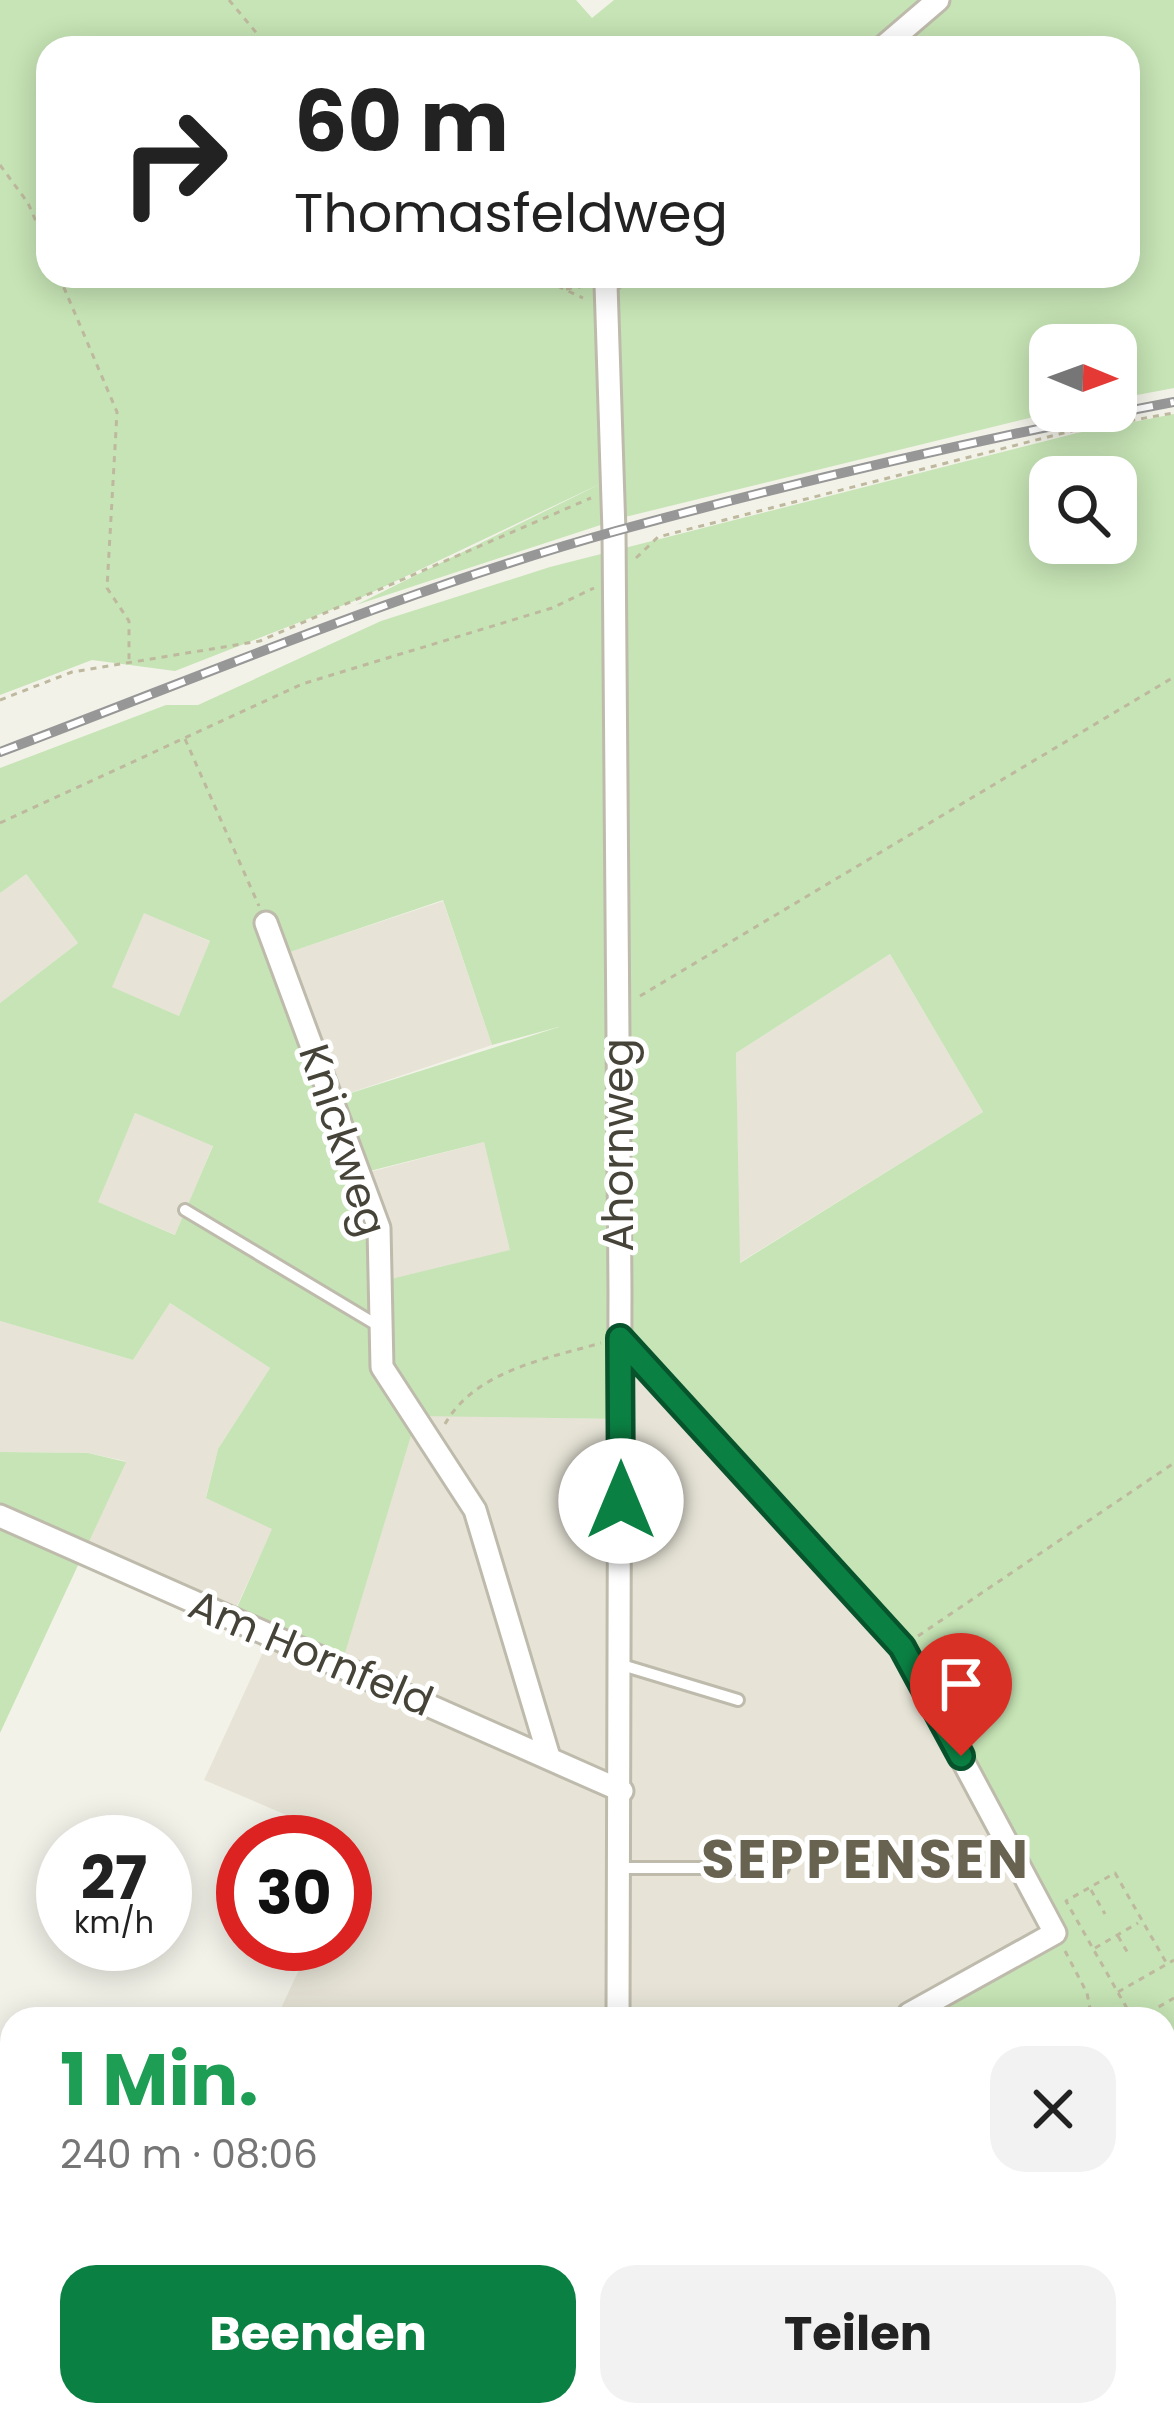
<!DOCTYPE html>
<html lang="de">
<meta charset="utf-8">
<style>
:root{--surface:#fff;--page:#f2f2f2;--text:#222;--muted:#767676;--accent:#0b8043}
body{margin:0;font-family:Poppins,sans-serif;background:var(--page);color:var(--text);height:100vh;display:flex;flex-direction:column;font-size:45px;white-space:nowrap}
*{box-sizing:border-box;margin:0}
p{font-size:39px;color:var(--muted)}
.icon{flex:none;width:66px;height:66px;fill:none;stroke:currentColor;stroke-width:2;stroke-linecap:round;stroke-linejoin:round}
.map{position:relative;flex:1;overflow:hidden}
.panel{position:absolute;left:0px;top:2007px;width:1176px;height:420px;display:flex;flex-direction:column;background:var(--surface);border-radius:36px 36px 0 0;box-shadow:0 6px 30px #0003}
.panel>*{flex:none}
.guide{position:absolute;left:36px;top:36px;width:1104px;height:252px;border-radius:36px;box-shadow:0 6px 30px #0003;background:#fff;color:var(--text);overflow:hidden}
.needle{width:78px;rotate:91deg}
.buttons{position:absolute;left:1029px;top:324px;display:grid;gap:24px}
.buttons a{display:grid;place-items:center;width:108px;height:108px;border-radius:24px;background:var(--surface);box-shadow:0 6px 30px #0003;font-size:60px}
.speed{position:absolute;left:36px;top:1815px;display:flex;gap:24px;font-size:60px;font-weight:700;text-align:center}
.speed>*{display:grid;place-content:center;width:156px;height:156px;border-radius:50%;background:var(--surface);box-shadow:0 6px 30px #0003;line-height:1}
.speed small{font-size:30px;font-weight:400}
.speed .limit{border:18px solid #d22;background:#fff;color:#111}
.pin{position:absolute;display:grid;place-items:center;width:102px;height:102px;color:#fff;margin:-123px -51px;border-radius:50% 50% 50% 0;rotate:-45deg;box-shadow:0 0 12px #0007}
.pin .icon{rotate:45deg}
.me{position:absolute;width:132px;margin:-66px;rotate:0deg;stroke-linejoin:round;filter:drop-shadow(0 0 9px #0008)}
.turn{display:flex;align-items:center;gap:42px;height:252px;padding:0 60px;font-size:54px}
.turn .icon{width:156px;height:156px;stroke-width:2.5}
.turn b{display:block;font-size:84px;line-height:102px}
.round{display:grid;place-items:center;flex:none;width:126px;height:126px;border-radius:36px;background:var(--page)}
.overview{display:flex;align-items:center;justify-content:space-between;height:204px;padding:0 60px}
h1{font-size:72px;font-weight:700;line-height:90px;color:#1e9e55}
.primary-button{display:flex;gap:24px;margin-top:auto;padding:24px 60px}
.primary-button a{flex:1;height:138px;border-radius:36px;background:var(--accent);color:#fff;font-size:48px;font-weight:700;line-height:138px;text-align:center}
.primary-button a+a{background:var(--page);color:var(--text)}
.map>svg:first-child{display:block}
</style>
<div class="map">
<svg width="1174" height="2427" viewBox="0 0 1174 2427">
<rect width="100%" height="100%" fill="#f3f2e9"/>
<!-- residential -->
<g fill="#e7e4d7">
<path d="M25 873 78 943 0 1003V893Z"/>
<path d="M443 901 492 1045 332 1099 280 955Z"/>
<path d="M144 912 211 942 179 1016 111 987Z"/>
<path d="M890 954 983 1112 739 1263 736 1053Z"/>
<path d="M135 1113 213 1145 176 1235 97 1202Z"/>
<path d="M484 1142 511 1251 382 1282 362 1174Z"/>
<path d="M170 1303 270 1368 218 1449 206 1497 273 1528 230 1621 83 1554 125 1461 88 1453 0 1452V1321L133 1360Z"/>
<path d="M620 1338 902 1647 1055 1933 899 2019H276L311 1944H345V1871L357 1845 204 1780 269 1639 342 1662 417 1415 620 1419Z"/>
<path d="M91 2415H1100L1103 2427H85Z"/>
</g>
<!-- green -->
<g fill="#c6e4b5" fill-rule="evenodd">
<path d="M0 0H576L592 18 614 0H931L875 48H48V276H1128V48H879L935 0H1174V388L1116 399V345H1050V411H1058L625 517 356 605 606 481 354 601 175 671 92 660 0 695Z"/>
<path d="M1174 414V2427H1103L1100 2415H1164V2019H899L1055 1934 902 1647 621 1340 620 1419 417 1416 342 1663 231 1621 272 1529 206 1498 218 1449 270 1368 170 1303 133 1360 0 1321V1003L78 943 26 874 0 893V768L166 705H198L381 621 550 567 1077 433ZM1050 477H1116V543H1050ZM443 900 492 1045 562 1026 332 1099 281 955ZM144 913 210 941 179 1016 112 987ZM890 954 983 1112 740 1263 736 1053ZM135 1113 213 1146 175 1235 98 1202ZM484 1142 510 1250 383 1281 362 1173Z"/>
<path d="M0 1452 88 1453 126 1462 0 1733Z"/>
</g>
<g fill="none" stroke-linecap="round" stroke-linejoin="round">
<!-- service casing -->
<g stroke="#bebbac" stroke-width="16">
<g id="service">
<path d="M185 1210 377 1325"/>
<path d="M622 1665 738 1700"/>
<path d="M621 1868H783"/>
<path d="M828 2415 831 2427"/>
</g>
</g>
<!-- minor casing -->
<g stroke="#bebbac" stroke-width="27">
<g id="minor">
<path d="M882 48 938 0"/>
<path d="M615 276 606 284 614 532 620 1291 618 2019"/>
<path d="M266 923 379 1228 382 1367 475 1510 549 1757"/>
<path d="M620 1338 902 1647 1055 1933 909 2014"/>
<path d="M0 1516 622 1791"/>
<path d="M296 2415 314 2427"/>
<path d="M904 2415 911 2427"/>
<path d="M432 2427 438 2415"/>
</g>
</g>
<!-- path -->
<g stroke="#beb99e" stroke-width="3" stroke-dasharray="6 6" stroke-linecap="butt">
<path d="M229 0 269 48"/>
<path d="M0 165 28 203 48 249"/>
<path d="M59 276 117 412 107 588 129 621V663"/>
<path d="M536 276 583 298"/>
<path d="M566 289 586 286"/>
<path d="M636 558 658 537 1075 430 1174 413"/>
<path d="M0 700 72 672 260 641 591 498"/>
<path d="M185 739 259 906"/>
<path d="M0 823 302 684 552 608 594 588"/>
<path d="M640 996 1174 677"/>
<path d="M445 1424C475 1371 545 1359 601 1343"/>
<path d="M918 1636 1174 1463"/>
<path d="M1091 1890 1105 1914"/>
<path d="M1118 1936 1129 1955"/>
<path d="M1095 1948 1138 1923"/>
<path d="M1065 1951 1087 1993 1092 2019"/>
<path d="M1118 1992 1174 1960"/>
<path d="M1133 2019 1066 1901 1115 1873 1167 1964"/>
<path d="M1138 2019 1174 1998"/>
<path d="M1164 2039 1174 2033"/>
<path d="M1164 2042 1174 2059"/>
<path d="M1164 2406 1168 2427"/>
</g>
<!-- service -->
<use href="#service" stroke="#fff" stroke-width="10"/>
<!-- minor -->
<use href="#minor" stroke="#fff" stroke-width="21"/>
<!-- rail casing -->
<g stroke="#979797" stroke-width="10">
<path id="rail" d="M0 752C203 676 406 589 616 531 799 481 987 437 1174 402"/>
</g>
<!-- rail -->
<use href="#rail" stroke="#fff" stroke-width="6" stroke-dasharray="18" stroke-linecap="butt"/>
</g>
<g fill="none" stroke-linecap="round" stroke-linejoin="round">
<!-- route casing -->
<g stroke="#07532c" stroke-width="30">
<path id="route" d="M621 1501 620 1338 902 1647 961 1756"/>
</g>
<!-- route -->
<use href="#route" stroke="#0b8043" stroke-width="21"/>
</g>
<g text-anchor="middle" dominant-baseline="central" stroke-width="10" stroke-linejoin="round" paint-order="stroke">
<!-- street labels -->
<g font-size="42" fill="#464338" stroke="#fff">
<text transform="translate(343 1140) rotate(72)">Knickweg</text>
<text transform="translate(618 1145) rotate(-90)">Ahornweg</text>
<text transform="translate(311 1653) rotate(23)">Am Hornfeld</text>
</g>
<!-- district labels -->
<g font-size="54" font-weight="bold" letter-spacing="3" fill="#686350" stroke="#fff">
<text x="866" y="1859">SEPPENSEN</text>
</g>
</g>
</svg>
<div class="buttons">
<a><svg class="needle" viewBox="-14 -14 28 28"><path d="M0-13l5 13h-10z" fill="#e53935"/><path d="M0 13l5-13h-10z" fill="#767676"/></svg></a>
<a><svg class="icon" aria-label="search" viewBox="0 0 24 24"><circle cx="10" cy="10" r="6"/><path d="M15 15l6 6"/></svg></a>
</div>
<div class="speed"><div>27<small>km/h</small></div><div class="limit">30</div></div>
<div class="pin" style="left:961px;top:1756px;background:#d93025"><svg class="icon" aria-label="arrive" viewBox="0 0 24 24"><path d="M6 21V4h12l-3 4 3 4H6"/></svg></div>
<svg class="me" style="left:621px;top:1501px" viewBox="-20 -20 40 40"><circle r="19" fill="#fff"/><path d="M0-13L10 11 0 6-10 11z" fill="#0b8043"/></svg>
<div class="guide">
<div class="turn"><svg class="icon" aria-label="right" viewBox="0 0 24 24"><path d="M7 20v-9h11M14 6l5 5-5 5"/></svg><div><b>60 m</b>Thomasfeldweg</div></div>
</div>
<section class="panel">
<div class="overview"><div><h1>1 Min.</h1><p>240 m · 08:06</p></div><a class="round"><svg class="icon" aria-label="close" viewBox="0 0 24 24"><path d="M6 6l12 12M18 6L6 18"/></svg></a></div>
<div class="primary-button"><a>Beenden</a><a>Teilen</a></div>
</section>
</div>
